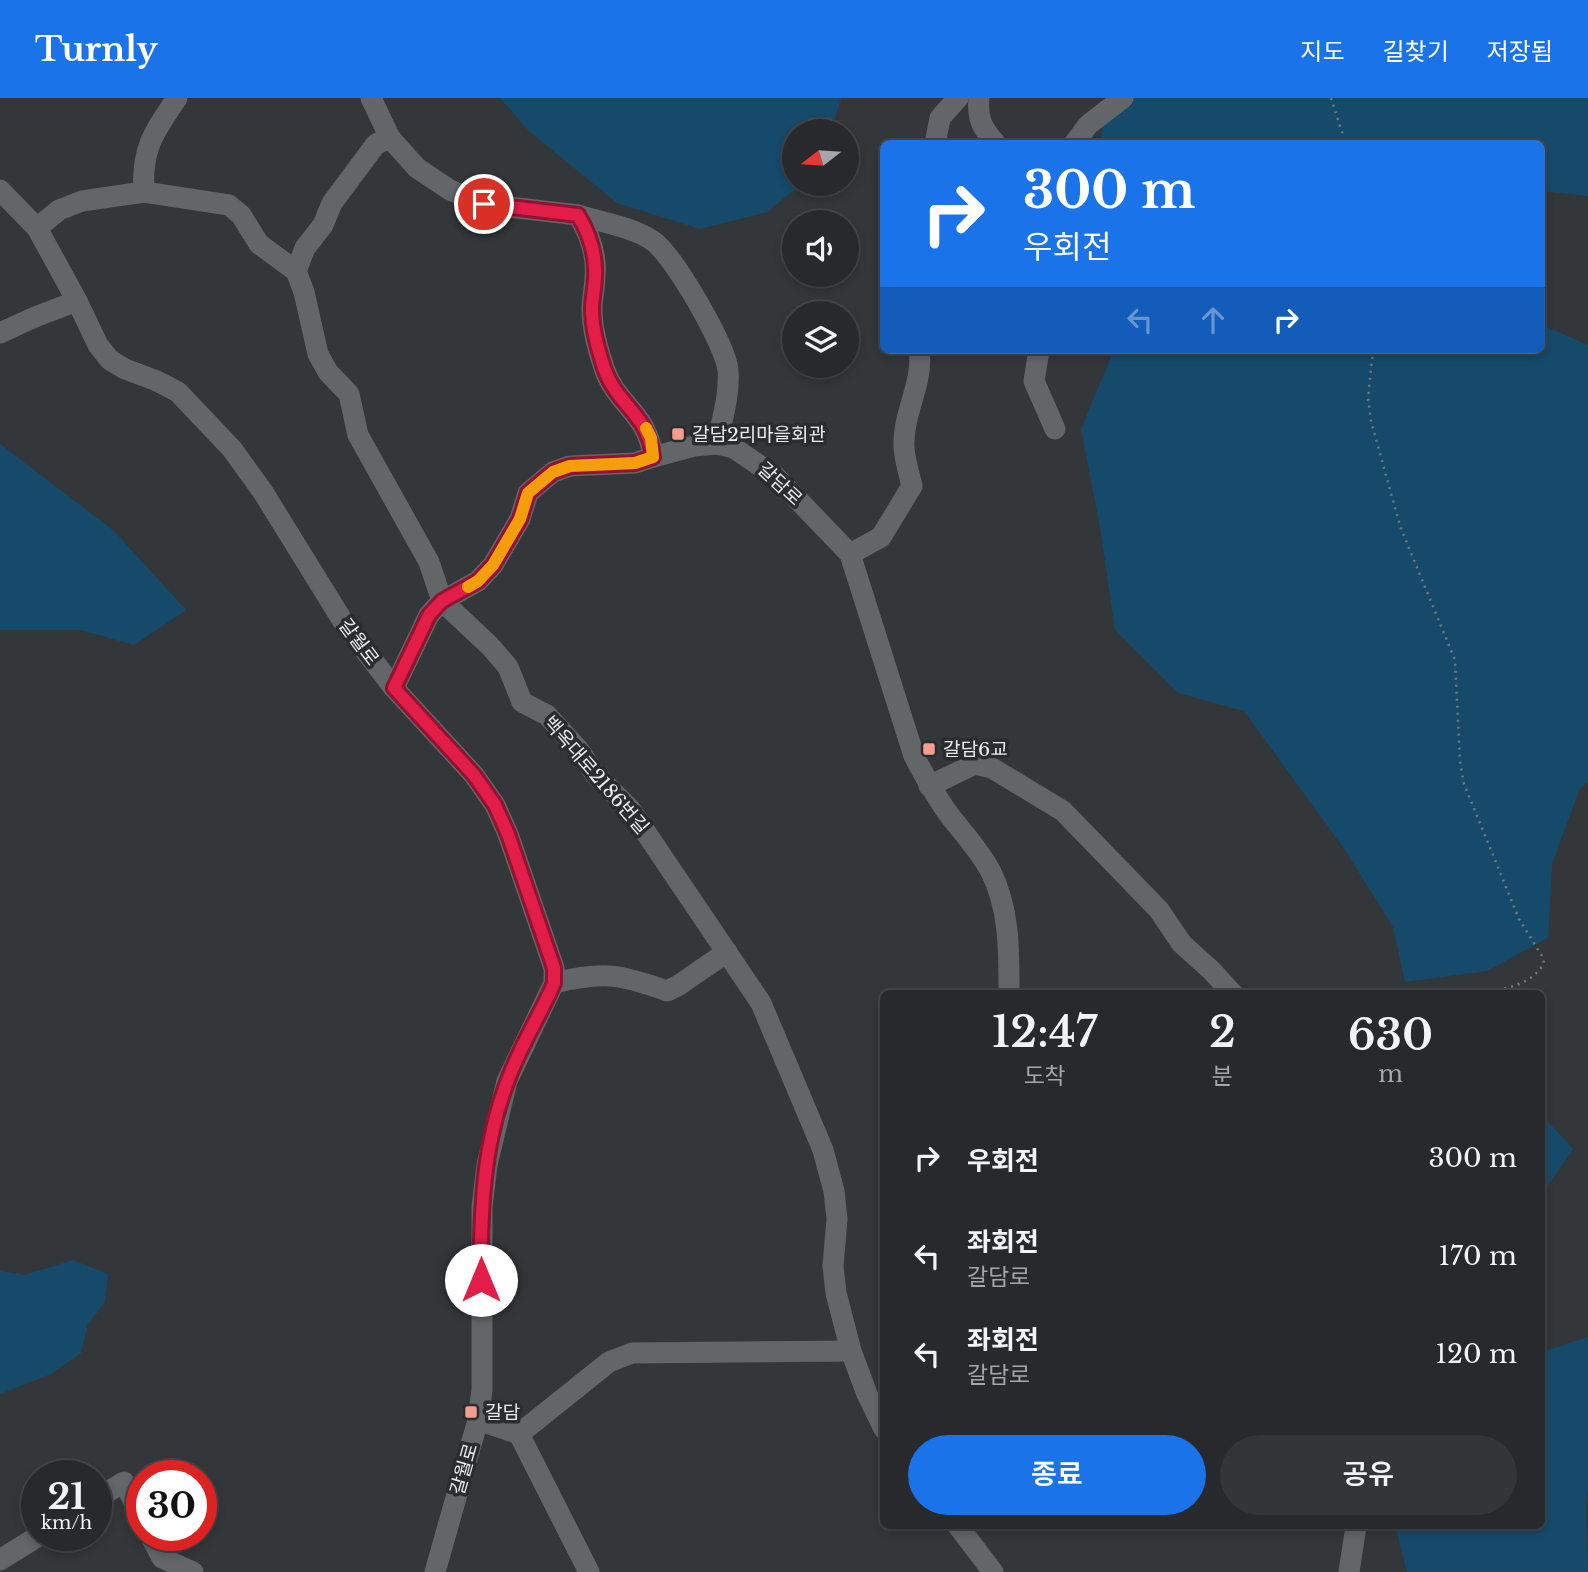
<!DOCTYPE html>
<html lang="ko">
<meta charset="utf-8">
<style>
:root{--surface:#27292c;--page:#333538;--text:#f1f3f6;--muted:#a4a6a9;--line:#434548;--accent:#1a73e8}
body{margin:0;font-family:"Libre Baskerville","Noto Sans KR",serif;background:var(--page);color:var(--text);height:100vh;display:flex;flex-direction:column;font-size:26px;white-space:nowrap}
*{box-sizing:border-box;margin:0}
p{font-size:23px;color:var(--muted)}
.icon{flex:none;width:38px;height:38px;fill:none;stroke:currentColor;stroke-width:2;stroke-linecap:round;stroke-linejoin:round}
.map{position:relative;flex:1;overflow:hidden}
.side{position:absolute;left:880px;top:892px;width:665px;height:539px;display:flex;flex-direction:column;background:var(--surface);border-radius:10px;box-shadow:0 4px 10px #0003,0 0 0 2px var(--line)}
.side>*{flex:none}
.hud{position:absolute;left:880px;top:42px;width:665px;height:214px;border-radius:10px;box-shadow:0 4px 10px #0003,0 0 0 2px var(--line);background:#1a73e8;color:#fff;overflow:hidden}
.needle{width:46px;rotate:253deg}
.buttons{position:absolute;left:782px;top:21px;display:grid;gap:14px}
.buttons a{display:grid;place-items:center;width:77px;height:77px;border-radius:50%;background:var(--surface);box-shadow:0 4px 10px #0003,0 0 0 2px var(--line);font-size:35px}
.speed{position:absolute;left:21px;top:1362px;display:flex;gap:14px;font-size:35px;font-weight:700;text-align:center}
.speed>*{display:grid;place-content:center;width:91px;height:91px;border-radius:50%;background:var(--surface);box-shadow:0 4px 10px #0003,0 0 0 2px var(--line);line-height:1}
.speed small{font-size:18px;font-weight:400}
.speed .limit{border:10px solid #d22;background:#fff;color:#111}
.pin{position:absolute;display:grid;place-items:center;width:60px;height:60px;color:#fff;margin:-30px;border:4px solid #fff;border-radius:50%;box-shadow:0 2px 7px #0007}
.me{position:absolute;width:77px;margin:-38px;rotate:0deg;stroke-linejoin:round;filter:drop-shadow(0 0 5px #0008)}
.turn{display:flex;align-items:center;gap:24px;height:147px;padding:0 28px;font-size:32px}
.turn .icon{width:91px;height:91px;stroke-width:2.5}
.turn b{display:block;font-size:49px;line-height:60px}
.lanes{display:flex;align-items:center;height:66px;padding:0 28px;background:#0003;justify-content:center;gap:35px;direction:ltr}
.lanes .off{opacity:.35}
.eta{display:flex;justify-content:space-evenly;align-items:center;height:119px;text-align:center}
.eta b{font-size:42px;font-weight:600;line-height:49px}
.cta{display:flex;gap:14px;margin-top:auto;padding:14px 28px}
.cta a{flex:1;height:80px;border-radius:42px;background:var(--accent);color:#fff;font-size:28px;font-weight:600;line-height:80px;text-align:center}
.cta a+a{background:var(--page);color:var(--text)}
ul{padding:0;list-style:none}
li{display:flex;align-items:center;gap:21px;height:98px;padding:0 28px}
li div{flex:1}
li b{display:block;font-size:26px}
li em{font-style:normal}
header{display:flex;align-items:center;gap:42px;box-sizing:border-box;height:98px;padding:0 35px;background:var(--accent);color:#fff}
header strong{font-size:33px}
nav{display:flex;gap:38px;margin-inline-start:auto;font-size:24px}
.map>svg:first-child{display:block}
</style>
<header>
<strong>Turnly</strong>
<nav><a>지도</a><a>길찾기</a><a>저장됨</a></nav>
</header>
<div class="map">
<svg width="1588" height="1474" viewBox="0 0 1588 1474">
<rect width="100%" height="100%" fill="#34373a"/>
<!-- green -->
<g fill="#164a6a">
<path d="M500 0H841L831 33H794V86H802L767 114 700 131 617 105 529 33Z"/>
<path d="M1107 0H1588V98L1542 93V46H1100Z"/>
<path d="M1542 227 1588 247V684L1580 690 1552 766 1548 840 1487 873 1405 884 1393 829 1345 752 1244 613 1178 595 1115 532 1100 429 1081 331 1114 252H1542Z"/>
<path d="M0 346 114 433 186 512 134 547 80 532H0Z"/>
<path d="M1542 1017 1573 1051 1542 1096Z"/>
<path d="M73 1162 108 1176 105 1204 88 1226 81 1255 51 1276 0 1296V1173L25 1177Z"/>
<path d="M1588 1239V1390C1584 1417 1588 1446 1588 1474H1407L1395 1428H1542V1254Z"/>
</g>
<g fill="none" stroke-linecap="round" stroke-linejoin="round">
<!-- path -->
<g stroke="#75787b" stroke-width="2.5" stroke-dasharray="2 5" stroke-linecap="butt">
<path d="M1331 0 1342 34 1343 46"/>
<path d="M1373 252 1368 300 1371 323 1400 428 1455 562 1460 664 1464 686 1519 821 1542 858 1544 865C1531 889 1501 891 1477 896"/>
</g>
<!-- minor -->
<g stroke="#626669" stroke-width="21">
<path d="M371 0 390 40 417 70 450 92 484 106 578 117C589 135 597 156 595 178 595 189 592 200 592 211 592 231 598 251 604 270 617 308 648 315 653 359L694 348 717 346 734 350 775 378 850 456 914 658C925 679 936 699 950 718 964 736 980 753 991 774 1010 812 1009 855 1009 896"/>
<path d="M979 0C977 21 982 30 996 46"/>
<path d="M935 46 940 20 958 0"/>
<path d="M1074 46 1088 27 1123 0"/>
<path d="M0 92 37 130 77 203 98 247 110 262 125 271 157 283 178 294 232 351 263 394 344 525 394 590 474 677 495 707 508 736 554 870V885L507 983 487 1067 482 1109V1292L478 1322 435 1474"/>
<path d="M144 94C141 51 154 34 177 0"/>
<path d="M578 117C601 124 633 129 653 143 674 158 725 246 728 272 730 296 722 322 717 346"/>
<path d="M37 130 59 112 82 103 144 94 229 107 241 117 259 146 296 173 304 194 318 256 328 274 349 296 358 337 429 464 442 503 490 548 508 569 522 604 547 617 578 651 595 676 630 711 761 905 823 1052 834 1093 837 1121 833 1168 836 1195 851 1253 867 1296 884 1331"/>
<path d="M296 173 305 150 323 127 332 105 376 46 390 40"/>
<path d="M0 235 35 219 77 203"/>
<path d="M1039 252 1034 283 1055 331"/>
<path d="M850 456 881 439 912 388C909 376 905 362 904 350 902 316 924 285 919 252"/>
<path d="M394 590 429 517 442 503 478 483 493 467 520 421 528 395 553 374 570 368 635 365 653 359"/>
<path d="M929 688 975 666 992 670 1063 713 1159 812 1182 846 1211 872 1233 896"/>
<path d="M554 885C603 873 620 876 667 893L679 887 727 854"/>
<path d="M478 1322 519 1336 609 1264 632 1255 851 1253"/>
<path d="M519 1336 589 1474"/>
<path d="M96 1401 124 1384 142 1420"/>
<path d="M958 1428 993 1474"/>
<path d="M150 1437 162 1460 193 1474"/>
<path d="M0 1462 40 1437"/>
<path d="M1349 1474 1356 1428"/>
</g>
</g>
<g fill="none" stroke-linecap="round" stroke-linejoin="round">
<!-- route casing -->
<g stroke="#92132f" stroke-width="18">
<path id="route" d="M481 1182C480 1115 483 1046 508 982 520 948 540 918 554 885V870L508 736 495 707 474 677 394 590 429 517 442 503 478 483 493 467 520 421 528 395 553 374 570 368 635 365 653 359C648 315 617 308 604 270 598 251 592 231 592 211 592 200 595 189 595 178 596 156 589 135 578 117L484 106"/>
</g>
<!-- route -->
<use href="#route" stroke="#e11d48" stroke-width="12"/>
<!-- slow -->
<path stroke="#f59e0b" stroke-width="12" d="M468 489 478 483 493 467 520 421 528 395 553 374 570 368 635 365 653 359 651 340 646 330"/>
</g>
<!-- markers -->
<g fill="#f59d8f" stroke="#2a2d30" stroke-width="2.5">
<rect x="671" y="329" width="14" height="14" rx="3.5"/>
<rect x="922" y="644" width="14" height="14" rx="3.5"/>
<rect x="464" y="1307" width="14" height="14" rx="3.5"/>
</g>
<g text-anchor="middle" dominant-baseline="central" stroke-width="7" stroke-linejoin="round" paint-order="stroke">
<!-- poi labels -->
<g font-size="19" fill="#e9ebed" stroke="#2a2d30" text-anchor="start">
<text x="692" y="336">갈담2리마을회관</text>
<text x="943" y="651">갈담6교</text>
<text x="485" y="1314">갈담</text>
</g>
<!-- street labels -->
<g font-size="19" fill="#e9ebed" stroke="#2a2d30">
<text transform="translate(780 386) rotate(43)">갈담로</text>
<text transform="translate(359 544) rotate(53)">갈월로</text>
<text transform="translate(596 677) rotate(49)">백옥대로2186번길</text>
<text transform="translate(464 1371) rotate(-74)">갈월로</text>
</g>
</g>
</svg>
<div class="buttons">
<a><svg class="needle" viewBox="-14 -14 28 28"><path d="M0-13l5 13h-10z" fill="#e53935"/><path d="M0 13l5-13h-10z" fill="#a4a6a9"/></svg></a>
<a><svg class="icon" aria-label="sound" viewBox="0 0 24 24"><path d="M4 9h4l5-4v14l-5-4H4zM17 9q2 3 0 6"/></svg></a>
<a><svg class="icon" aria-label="layers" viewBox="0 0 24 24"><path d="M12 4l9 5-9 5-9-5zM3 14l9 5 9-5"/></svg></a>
</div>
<div class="speed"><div>21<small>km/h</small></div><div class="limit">30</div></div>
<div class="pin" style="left:484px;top:106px;background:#d93025"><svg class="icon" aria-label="arrive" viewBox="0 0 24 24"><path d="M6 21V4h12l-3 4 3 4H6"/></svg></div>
<svg class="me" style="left:481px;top:1182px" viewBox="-20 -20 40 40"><circle r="19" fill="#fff"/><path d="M0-13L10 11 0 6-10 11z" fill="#e11d48"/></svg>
<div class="hud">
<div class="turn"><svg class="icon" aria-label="right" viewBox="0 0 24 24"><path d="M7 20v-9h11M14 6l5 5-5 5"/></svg><div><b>300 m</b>우회전</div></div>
<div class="lanes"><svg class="icon off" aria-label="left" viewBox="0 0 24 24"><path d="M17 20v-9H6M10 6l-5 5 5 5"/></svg><svg class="icon off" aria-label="ahead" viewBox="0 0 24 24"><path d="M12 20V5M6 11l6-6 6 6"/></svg><svg class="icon" aria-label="right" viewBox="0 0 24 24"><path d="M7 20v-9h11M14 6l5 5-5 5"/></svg></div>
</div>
<section class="side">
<div class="eta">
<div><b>12:47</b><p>도착</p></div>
<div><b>2</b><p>분</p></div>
<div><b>630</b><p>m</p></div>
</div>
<ul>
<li><svg class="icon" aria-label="right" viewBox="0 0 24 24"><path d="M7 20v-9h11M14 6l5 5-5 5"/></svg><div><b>우회전</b></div><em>300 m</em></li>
<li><svg class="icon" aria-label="left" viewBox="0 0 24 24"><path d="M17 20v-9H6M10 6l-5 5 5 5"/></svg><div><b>좌회전</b><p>갈담로</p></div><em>170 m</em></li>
<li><svg class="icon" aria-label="left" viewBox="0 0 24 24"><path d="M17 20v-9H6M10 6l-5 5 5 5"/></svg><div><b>좌회전</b><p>갈담로</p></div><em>120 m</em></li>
</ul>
<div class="cta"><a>종료</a><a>공유</a></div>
</section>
</div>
